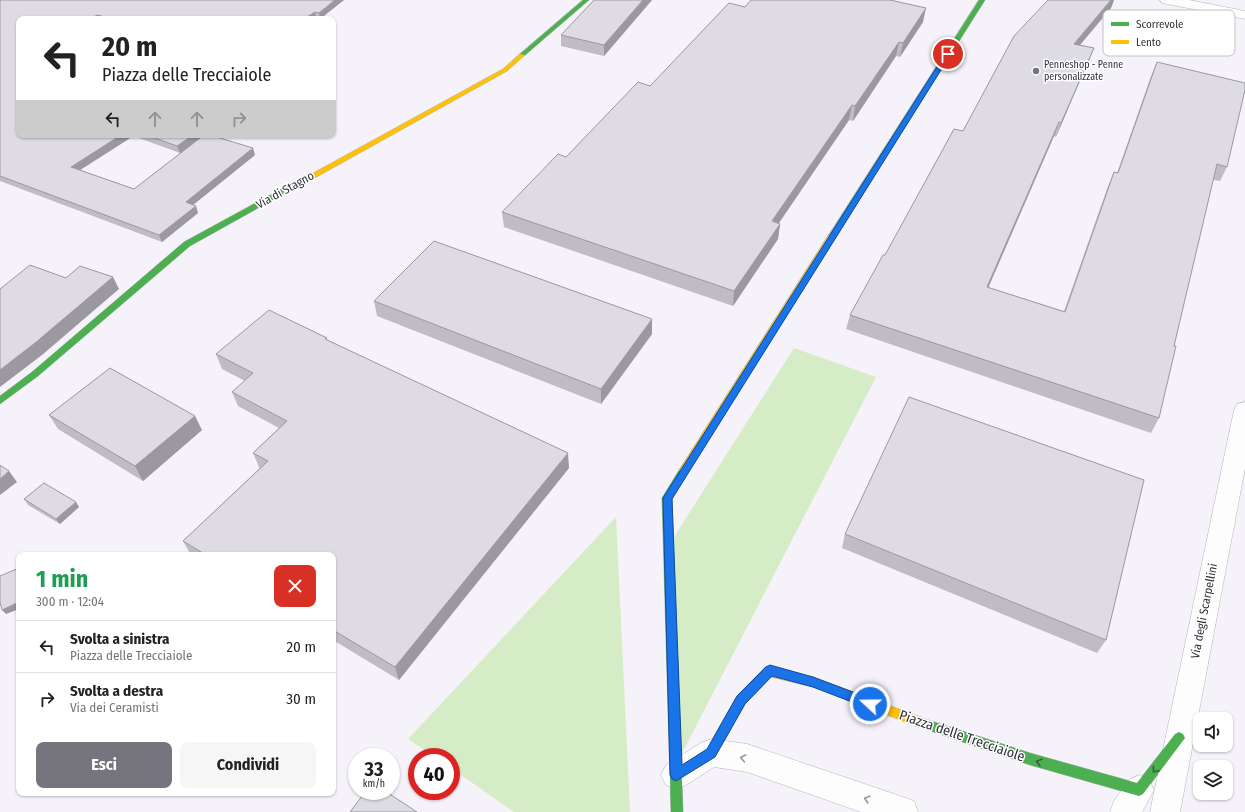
<!DOCTYPE html>
<html lang="it">
<meta charset="utf-8">
<style>
:root{--surface:#fff;--page:#f6f6f6;--text:#222;--muted:#767676;--line:#e0e0e0;--accent:#76747c}
body{margin:0;font-family:"Fira Sans Condensed",sans-serif;background:var(--page);color:var(--text);height:100vh;display:flex;flex-direction:column;font-size:15px;white-space:nowrap}
*{box-sizing:border-box;margin:0}
p{font-size:13px;color:var(--muted)}
.icon{flex:none;width:22px;height:22px;fill:none;stroke:currentColor;stroke-width:2;stroke-linecap:round;stroke-linejoin:round}
.map{position:relative;flex:1;overflow:hidden}
.side{position:absolute;left:16px;top:552px;width:320px;height:244px;display:flex;flex-direction:column;background:var(--surface);border-radius:8px;box-shadow:0 1px 3px #0004}
.side>*{flex:none}
.banner{position:absolute;left:16px;top:16px;width:320px;height:122px;border-radius:8px;box-shadow:0 1px 3px #0004;background:#fff;color:var(--text);overflow:hidden}
.tools{position:absolute;left:1193px;top:712px;display:grid;gap:8px}
.tools a{display:grid;place-items:center;width:40px;height:40px;border-radius:8px;background:var(--surface);box-shadow:0 1px 3px #0004;font-size:20px}
.speed{position:absolute;left:348px;top:748px;display:flex;gap:8px;font-size:20px;font-weight:700;text-align:center}
.speed>*{display:grid;place-content:center;width:52px;height:52px;border-radius:50%;background:var(--surface);box-shadow:0 1px 3px #0004;line-height:1}
.speed small{font-size:10px;font-weight:400}
.speed .limit{border:6px solid #d22;background:#fff;color:#111}
.pin{position:absolute;display:grid;place-items:center;width:34px;height:34px;color:#fff;margin:-17px;border:2px solid #fff;border-radius:50%;box-shadow:0 1px 4px #0007}
.me{position:absolute;width:44px;margin:-22px;rotate:291deg;stroke-linejoin:round;filter:drop-shadow(0 0 3px #0008)}
.turn{display:flex;align-items:center;gap:14px;height:84px;padding:0 20px;font-size:18px}
.turn .icon{width:52px;height:52px;stroke-width:2.5}
.turn b{display:block;font-size:28px;line-height:34px}
.lanes{display:flex;align-items:center;height:38px;padding:0 20px;background:#0003;justify-content:center;gap:20px;direction:ltr}
.lanes .off{opacity:.35}
.round{display:grid;place-items:center;flex:none;width:42px;height:42px;border-radius:8px;background:var(--page)}
.headline{display:flex;align-items:center;justify-content:space-between;height:68px;padding:0 20px}
h1{font-size:24px;font-weight:700;line-height:30px;color:#1e9e55}
.button{display:flex;gap:8px;margin-top:auto;padding:8px 20px}
.button a{flex:1;height:46px;border-radius:8px;background:var(--accent);color:#fff;font-size:16px;font-weight:700;line-height:46px;text-align:center}
.button a+a{background:var(--page);color:var(--text)}
ul{padding:0;list-style:none}
li{display:flex;align-items:center;gap:12px;height:52px;padding:0 20px;border-top:1px solid var(--line)}
li div{flex:1}
li b{display:block;font-size:15px}
li em{font-style:normal}
.map>svg:first-child{display:block}
</style>
<div class="map">
<svg width="1245" height="812" viewBox="0 0 1245 812">
<rect width="100%" height="100%" fill="#f5f2fa"/>
<!-- green -->
<g fill="#d5ecc6">
<path d="M794 348 876 377 680 757 674 537Z"/>
<path d="M616 517 630 812H514L451 768V757H435L408 739Z"/>
</g>
<g fill="none" stroke-linecap="round" stroke-linejoin="round">
<!-- street casing -->
<g stroke="#b6b3ba" stroke-width="1">
<g id="street">
<path d="M1160 0H1189L1245 11V19L1167 4 1162 3Z"/>
<path d="M1245 402V468L1180 812H1150L1234 410 1237 404Z"/>
<path d="M711 739 747 744 903 797 914 801 918 812H861L747 772 714 767 686 785 676 789 666 785 661 775 666 765 701 743Z"/>
<path d="M1139 775 1149 780 1154 790 1142 812H1110L1114 801 1129 780Z"/>
</g>
</g>
<!-- fast casing -->
<g stroke="#b6b3ba" stroke-width="1">
<g id="fast">
<path d="M583 0H589L524 56H520V54Z"/>
<path d="M979 0H985L837 235 833 237H830L829 235Z"/>
<path d="M287 186H293L294 188 190 246 38 376 0 404V396L32 372 184 242Z"/>
<path d="M684 466 687 467 689 470 672 498 683 812H671L662 498 681 467Z"/>
<path d="M919 717 1030 753 1137 783 1175 734 1179 732 1183 734 1185 738 1143 794 1139 796 1030 765 919 727 915 726 913 722 915 718Z"/>
</g>
</g>
<!-- slow casing -->
<g stroke="#b6b3ba" stroke-width="1">
<g id="slow">
<path d="M520 54 525 55 507 71 293 190H287L286 188 503 69Z"/>
<path d="M830 233H833L837 235 687 473H681L679 470 681 467Z"/>
<path d="M769 666 813 677 923 718 925 722 923 726 919 727 813 687 771 677 745 704 715 757 711 759 707 757 705 753 707 749 737 696 765 667Z"/>
</g>
</g>
<!-- street -->
<use href="#street" fill="#fefdfe" fill-rule="evenodd"/>
<!-- fast -->
<use href="#fast" fill="#4caf50" fill-rule="evenodd"/>
<!-- slow -->
<use href="#slow" fill="#ffc107" fill-rule="evenodd"/>
</g>
<!-- wall -->
<g fill="#bfbcc3">
<path d="M0 0H344L320 19 316 18 315 19H19V135L80 170 134 189 200 138 180 153 136 137 135 135H210L255 155 193 205 198 213 162 242 0 181Z"/>
<path d="M652 0 604 56 561 46V35Z"/>
<path d="M1048 0H1114L1111 8 1080 45 1094 48 1088 62 1056 137 1054 136 988 288 1064 311 1108 186 1114 172 1117 173 1151 76 1157 62 1227 167 1220 181 1213 180 1174 346 1159 418 1151 433 846 329 850 315 885 255 963 131Z"/>
<path d="M745 7 923 22 900 57 896 56 853 121 849 120 779 223 780 224 778 239 733 306 504 227 502 212 566 157Z"/>
<path d="M374 301 652 334 601 404 377 316Z"/>
<path d="M327 340 569 468 399 680 333 640V555H191L183 541 260 468 259 467 253 453 279 428 238 406 232 392 245 381 222 369 216 354Z"/>
<path d="M49 415 202 430 143 481 58 429Z"/>
<path d="M24 499 79 507 60 524 28 505Z"/>
<path d="M845 534 1106 640 1097 653 842 548Z"/>
</g>
<!-- shaded-wall -->
<g fill="#9b999f">
<path d="M335 0H344L320 19 319 13Z"/>
<path d="M643 0H652L604 56V45Z"/>
<path d="M1111 0H1114L1111 8 1069 58 1074 44Z"/>
<path d="M926 8 923 22 900 57 903 43Z"/>
<path d="M315 12 316 18 315 19H304Z"/>
<path d="M97 15 98 19H91Z"/>
<path d="M899 42 896 56 853 121 855 106Z"/>
<path d="M1094 48 1088 62 1056 137 1061 123Z"/>
<path d="M852 105 849 120 770 236 772 221Z"/>
<path d="M1059 122 1054 136 982 302 987 287Z"/>
<path d="M121 135H135L74 174 71 167Z"/>
<path d="M193 135H205L180 153 177 146Z"/>
<path d="M253 148 255 155 188 209 186 202Z"/>
<path d="M196 206 198 213 162 242 159 235Z"/>
<path d="M780 224 778 239 733 306 734 291Z"/>
<path d="M113 277 119 289 42 355 0 387V370Z"/>
<path d="M652 319V334L601 404V389Z"/>
<path d="M195 416 202 430 143 481 135 466Z"/>
<path d="M568 453 569 468 399 680 395 667Z"/>
<path d="M9 471 17 482 0 495V479Z"/>
<path d="M76 502 79 507 60 524 56 519Z"/>
<path d="M19 602V609L6 614 2 610Z"/>
</g>
<!-- building -->
<g fill="#dedbe3" stroke="#9b999f">
<path d="M0 0H335L319 13 315 12 304 19H113L97 15 91 19H19V135H121L71 167 134 189 204 135H210L253 148 186 202 196 206 159 235 0 176Z"/>
<path d="M594 0H643L604 45 561 35Z"/>
<path d="M751 0H890L926 8 903 43 899 42 855 106 852 105 772 221 780 224 734 291 502 212 558 154 566 157 638 82 650 86 729 3 745 7Z"/>
<path d="M1048 0H1111L1074 44 1094 48 1061 123 1059 122 987 287 1065 312 1114 172 1118 173 1157 62 1245 83V90L1227 167 1217 164 1174 346H1176L1159 418 850 315 883 255H885L954 129 963 131 1014 36Z"/>
<path d="M147 135H193L177 146Z"/>
<path d="M434 241 652 319 601 389 374 301Z"/>
<path d="M30 265 66 278 80 266 113 277 35 343 0 370V289Z"/>
<path d="M269 310 327 338 325 339 568 453 395 667 333 630V555H206L183 541 268 461 253 453 287 421 232 392 253 373 216 354Z"/>
<path d="M110 368 195 416 135 466 49 415Z"/>
<path d="M909 397 1144 480 1106 640 845 534Z"/>
<path d="M0 465 9 471 0 479Z"/>
<path d="M44 483 76 502 56 519 24 499Z"/>
<path d="M19 568V602L2 610 0 602V576Z"/>
<path d="M366 791H385L417 812H350Z"/>
</g>
<!-- one-way arrows -->
<defs><path id="oneway-chevron" d="M-2-3.5L2.5 0L-2 3.5" fill="none" stroke-width="1.6" stroke-linecap="round" stroke-linejoin="round"/></defs>
<g stroke="#98969b">
<use href="#oneway-chevron" transform="translate(743 758) rotate(-169)"/>
<use href="#oneway-chevron" transform="translate(867 799) rotate(-162)"/>
</g>
<g stroke="#3b5c40">
<use href="#oneway-chevron" transform="translate(1039 762) rotate(-164)"/>
<use href="#oneway-chevron" transform="translate(1155 770) rotate(127)"/>
</g>
<!-- route -->
<path fill="#1a73e8" stroke="#114b97" d="M948 52 951 54 672 499 682 765 707 749 737 696 766 667 770 665 813 677 874 700 876 704 874 708 870 709 813 687 772 676 745 704 715 757 676 781 672 779 670 775 663 498 945 54Z"/>
<!-- markers -->
<circle fill="#76747c" stroke="#fff" stroke-width="1.5" cx="1036" cy="71" r="4"/>
<g text-anchor="middle" dominant-baseline="central" stroke-width="3" stroke-linejoin="round" paint-order="stroke">
<!-- far-poi labels -->
<g font-size="10" fill="#323038" stroke="#fff" text-anchor="start">
<text x="1044" y="65">Penneshop - Penne<tspan x="1044" dy="12">personalizzate</tspan></text>
</g>
<!-- street labels -->
<g font-size="12" fill="#323038" stroke="#fff">
<text transform="translate(285 190) rotate(-29)">Via di Stagno</text>
<text transform="translate(1204 611) rotate(-79)">Via degli Scarpellini</text>
</g>
<!-- near-street labels -->
<g font-size="14" fill="#323038" stroke="#fff">
<text transform="translate(962 736) rotate(19)">Piazza delle Trecciaiole</text>
</g>
</g>
<!-- legend -->
<rect x="1103" y="10" width="132" height="46" rx="6" fill="#fff" stroke="#c2c1c3" stroke-width="1"/>
<rect x="1111" y="22" width="18" height="4" fill="#4caf50"/>
<rect x="1111" y="40" width="18" height="4" fill="#ffc107"/>
<g font-size="11" fill="#323038">
<text x="1136" y="28">Scorrevole</text>
<text x="1136" y="46">Lento</text>
</g>
</svg>
<div class="tools">
<a><svg class="icon" aria-label="sound" viewBox="0 0 24 24"><path d="M4 9h4l5-4v14l-5-4H4zM17 9q2 3 0 6"/></svg></a>
<a><svg class="icon" aria-label="layers" viewBox="0 0 24 24"><path d="M12 4l9 5-9 5-9-5zM3 14l9 5 9-5"/></svg></a>
</div>
<div class="speed"><div>33<small>km/h</small></div><div class="limit">40</div></div>
<div class="pin" style="left:948px;top:54px;background:#d93025"><svg class="icon" aria-label="arrive" viewBox="0 0 24 24"><path d="M6 21V4h12l-3 4 3 4H6"/></svg></div>
<svg class="me" style="left:870px;top:704px" viewBox="-20 -20 40 40"><circle r="17" fill="#1a73e8" stroke="#fff" stroke-width="3"/><path d="M0-11L8 9 0 5-8 9z" fill="#fff"/></svg>
<div class="banner">
<div class="turn"><svg class="icon" aria-label="left" viewBox="0 0 24 24"><path d="M17 20v-9H6M10 6l-5 5 5 5"/></svg><div><b>20 m</b>Piazza delle Trecciaiole</div></div>
<div class="lanes"><svg class="icon" aria-label="left" viewBox="0 0 24 24"><path d="M17 20v-9H6M10 6l-5 5 5 5"/></svg><svg class="icon off" aria-label="ahead" viewBox="0 0 24 24"><path d="M12 20V5M6 11l6-6 6 6"/></svg><svg class="icon off" aria-label="ahead" viewBox="0 0 24 24"><path d="M12 20V5M6 11l6-6 6 6"/></svg><svg class="icon off" aria-label="right" viewBox="0 0 24 24"><path d="M7 20v-9h11M14 6l5 5-5 5"/></svg></div>
</div>
<section class="side">
<div class="headline"><div><h1>1 min</h1><p>300 m · 12:04</p></div><a class="round" style="background:#d93025;color:#fff"><svg class="icon" aria-label="close" viewBox="0 0 24 24"><path d="M6 6l12 12M18 6L6 18"/></svg></a></div>
<ul>
<li><svg class="icon" aria-label="left" viewBox="0 0 24 24"><path d="M17 20v-9H6M10 6l-5 5 5 5"/></svg><div><b>Svolta a sinistra</b><p>Piazza delle Trecciaiole</p></div><em>20 m</em></li>
<li><svg class="icon" aria-label="right" viewBox="0 0 24 24"><path d="M7 20v-9h11M14 6l5 5-5 5"/></svg><div><b>Svolta a destra</b><p>Via dei Ceramisti</p></div><em>30 m</em></li>
</ul>
<div class="button"><a>Esci</a><a>Condividi</a></div>
</section>
</div>
